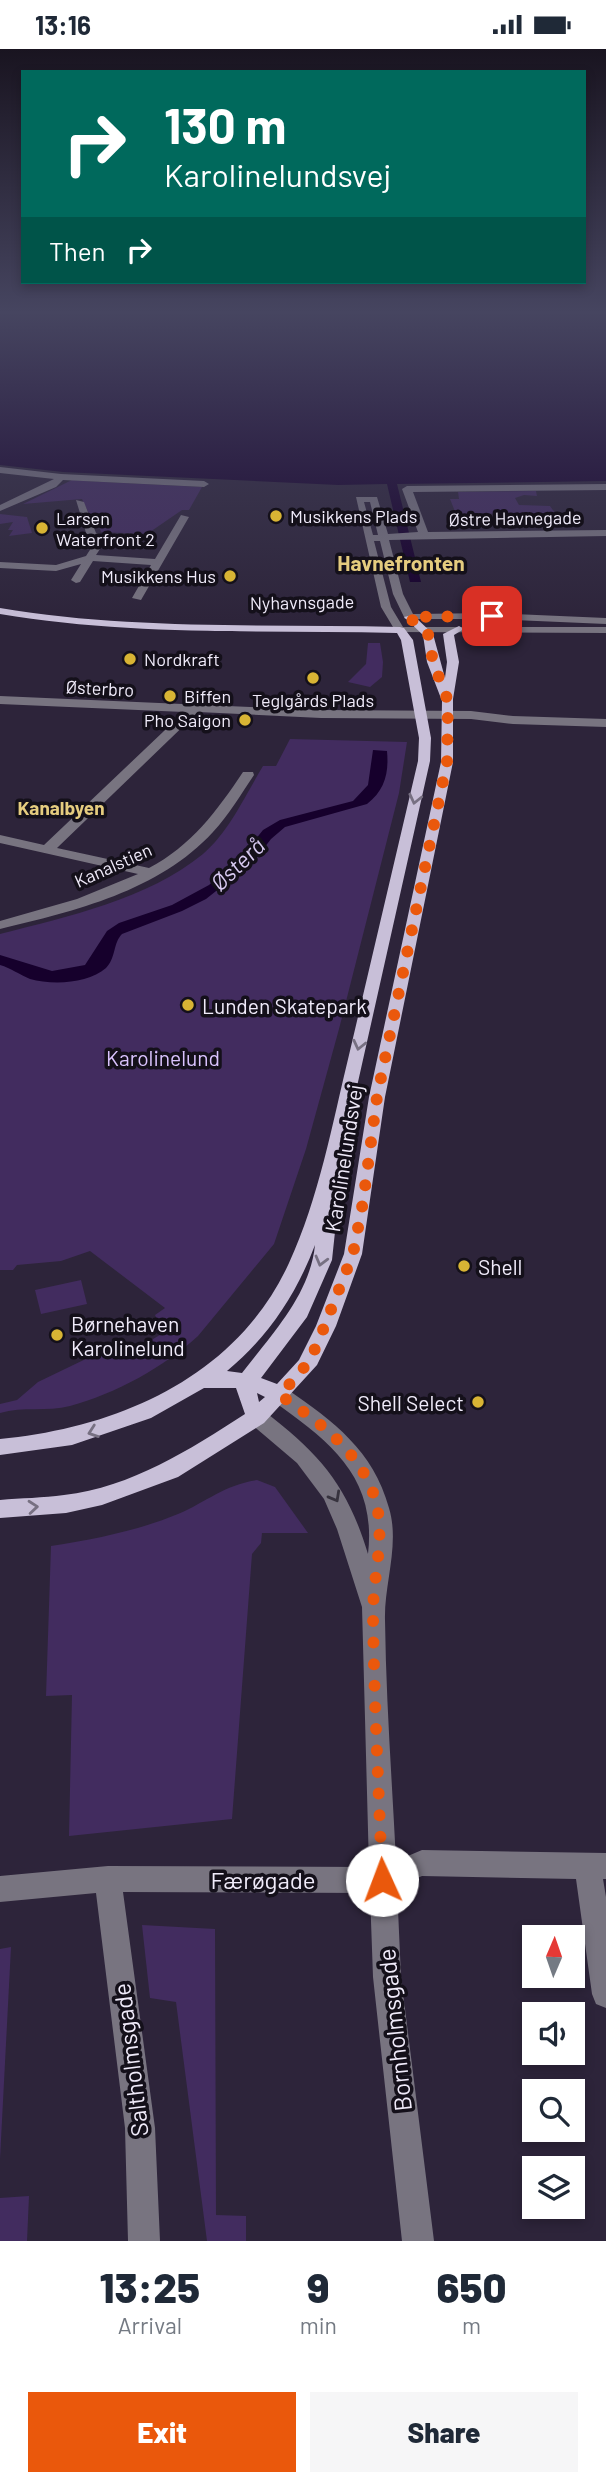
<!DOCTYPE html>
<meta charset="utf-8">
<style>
:root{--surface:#fff;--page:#f6f6f7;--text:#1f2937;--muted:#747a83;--accent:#ea580c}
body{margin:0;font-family:Barlow,sans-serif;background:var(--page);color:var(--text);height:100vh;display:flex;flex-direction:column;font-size:26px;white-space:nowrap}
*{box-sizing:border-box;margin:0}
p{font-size:23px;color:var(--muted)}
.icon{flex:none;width:38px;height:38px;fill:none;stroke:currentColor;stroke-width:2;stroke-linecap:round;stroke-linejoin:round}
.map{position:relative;height:2192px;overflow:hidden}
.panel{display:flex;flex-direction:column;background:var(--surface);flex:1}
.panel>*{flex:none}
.guide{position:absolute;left:21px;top:21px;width:565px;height:214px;border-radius:0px;box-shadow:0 4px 10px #0003;background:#00695c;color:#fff;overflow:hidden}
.needle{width:46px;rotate:2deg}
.controls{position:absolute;left:522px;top:1876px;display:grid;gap:14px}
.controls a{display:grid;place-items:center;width:63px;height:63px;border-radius:0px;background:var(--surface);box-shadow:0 4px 10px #0003;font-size:35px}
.pin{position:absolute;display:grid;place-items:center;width:60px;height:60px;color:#fff;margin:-30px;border-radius:14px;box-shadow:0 4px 10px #0006}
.me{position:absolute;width:77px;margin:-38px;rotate:358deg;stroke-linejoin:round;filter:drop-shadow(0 0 5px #0008)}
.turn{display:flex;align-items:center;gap:24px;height:147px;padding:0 28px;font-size:32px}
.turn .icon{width:91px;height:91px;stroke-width:2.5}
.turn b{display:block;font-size:49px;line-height:60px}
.then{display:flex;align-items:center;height:66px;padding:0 28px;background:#0003;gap:14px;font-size:26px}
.eta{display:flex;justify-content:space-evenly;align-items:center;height:119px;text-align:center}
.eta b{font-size:42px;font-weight:800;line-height:49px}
.button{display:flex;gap:14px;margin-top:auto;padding:14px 28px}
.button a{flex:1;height:80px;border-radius:0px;background:var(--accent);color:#fff;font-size:28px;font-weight:800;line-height:80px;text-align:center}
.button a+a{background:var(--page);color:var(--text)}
.status{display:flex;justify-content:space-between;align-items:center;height:49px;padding:0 35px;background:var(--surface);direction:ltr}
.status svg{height:19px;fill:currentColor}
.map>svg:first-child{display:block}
</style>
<div class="status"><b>13:16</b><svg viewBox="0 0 49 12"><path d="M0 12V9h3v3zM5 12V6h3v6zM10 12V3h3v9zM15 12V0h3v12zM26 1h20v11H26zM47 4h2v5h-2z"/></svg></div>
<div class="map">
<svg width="606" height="2192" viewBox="0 0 606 2192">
<rect width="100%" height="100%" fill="#2d243a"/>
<!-- green -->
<g fill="#422c5f">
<path d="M72 431 84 432 202 438 189 461H182L147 485 101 483 96 469H91L82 450 23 455Z"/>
<path d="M536 442 537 447 524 446 515 449 519 456 550 457 555 464 456 465 450 450H459L458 443Z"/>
<path d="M0 465 27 468 32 484 9 487 13 481H8L13 473 0 475Z"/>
<path d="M368 594H380L383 613 382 628 370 638 348 633 366 615Z"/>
<path d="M290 690 407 693 399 744 339 980 306 1100 274 1195 198 1287C164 1318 115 1345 70 1357 47 1363 23 1357 0 1364V1355L17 1351 38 1333 94 1306 98 1301H118L125 1307 163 1284 155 1266 165 1259 90 1202 61 1212 17 1216 13 1221H0V885C69 867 146 851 203 805 229 783 246 745 263 717H276Z"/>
<path d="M81 1231 87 1255 41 1265 35 1241Z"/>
<path d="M257 1431 275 1438 308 1484H262L261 1494 252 1505 232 1770 69 1787 72 1646 46 1647 51 1497C95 1490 137 1482 178 1465 208 1452 224 1436 257 1431Z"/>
<path d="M142 1876 215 1880 216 2166 246 2167V2192H207L176 1953 150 1949Z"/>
<path d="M11 1898 0 2110V1900Z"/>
<path d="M29 2147 27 2192H0V2149Z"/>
</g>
<!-- water -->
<g fill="#16002c">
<path d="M0 265H606V432L397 435 421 533H410L387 435 338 436 63 423 0 416Z"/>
<path d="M373 701 387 702C389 724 385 741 367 755L285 778 271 790 254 812 206 850 182 862 122 885C113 894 116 909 106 919 88 935 52 936 30 930 20 926 11 919 0 916V906L52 922 85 916 107 882 119 874 172 856 209 836 243 806 263 781 280 771 353 752 368 736Z"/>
</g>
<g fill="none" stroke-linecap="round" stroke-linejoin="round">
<!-- minor -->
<g fill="#787480" fill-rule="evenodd">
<path d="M0 418 61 425 204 432 209 435 204 438 63 431 56 438 0 462V456L54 430 0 424Z"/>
<path d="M606 435V441L413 443 428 483 606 481V487L389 491 403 545 413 565 492 564 606 569V575L492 570H405L393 545 380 492H374L391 558 403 578H606V584L396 583 381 558 356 448H377L388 485 418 483 402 440 407 437ZM364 453H370L378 486H373Z"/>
<path d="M76 451 84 453 96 484 108 488 96 506 155 510 181 466 189 468 141 551 132 549 151 516 93 512 80 533 76 534 71 531 81 515 56 522 0 519V513L56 516 86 507 97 490 87 487Z"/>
<path d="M0 647 321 661 471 662 513 667 606 670V678L513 675 471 670 321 669 198 663 57 799 149 819C191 797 217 762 243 723H253L254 726C241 745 229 766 213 783 159 842 75 862 0 880V872L77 850 138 825 0 794V786L44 796 184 663 0 655Z"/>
<path d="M280 1338 287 1340C334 1373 373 1401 389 1459 400 1495 384 1535 385 1571 386 1651 392 1732 396 1812L422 1801 606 1804V1830H603L606 1848V1959L596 1955 592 1945 576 1830 422 1827 397 1838 401 1928 434 2192H402L373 1928 370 1844 123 1843 155 2079 160 2192H128L125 2079 96 1844 0 1853V1827L108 1817 369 1818 362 1558 337 1480 324 1450 297 1414 250 1374 247 1368 250 1362 257 1360 264 1362C321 1406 347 1436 368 1505 377 1427 329 1392 273 1352L270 1346 273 1340Z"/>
</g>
<!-- major -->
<path fill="#c8bfd8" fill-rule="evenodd" d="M0 559C129 581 269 575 400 578L404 579 413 591 431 689 430 712 334 1140 339 1145 332 1211 307 1268 261 1329 277 1335 299 1311 316 1277 344 1205 369 1048 441 713 442 652 427 613 423 586 404 568 413 566 433 585 445 629 447 613 443 585 459 577 464 580 454 586 459 613 453 650V713L385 1048 362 1205 336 1277 317 1316 264 1374 178 1428 102 1456 66 1464 0 1469V1451C21 1449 43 1449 64 1446 132 1438 189 1401 245 1365L236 1339H204L151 1369 72 1396 0 1406V1390C118 1379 237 1328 289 1214 319 1149 332 1076 349 1006 372 908 395 810 418 712L419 689 401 591 397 584C266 581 129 587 0 565ZM315 1196C310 1246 271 1286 242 1324L227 1322C268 1288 296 1246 315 1196ZM257 1344 265 1348 259 1353Z"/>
</g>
<!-- one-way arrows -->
<defs><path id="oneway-chevron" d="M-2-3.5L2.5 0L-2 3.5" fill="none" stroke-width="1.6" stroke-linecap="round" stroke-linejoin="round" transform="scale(1.75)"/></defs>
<g stroke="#777082">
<use href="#oneway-chevron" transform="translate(415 750) rotate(103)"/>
<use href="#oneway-chevron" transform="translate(359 996) rotate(103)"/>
<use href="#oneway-chevron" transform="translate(321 1212) rotate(105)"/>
<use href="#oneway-chevron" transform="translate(93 1383) rotate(161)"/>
<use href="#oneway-chevron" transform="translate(33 1458) rotate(-5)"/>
</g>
<use stroke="#37333e" href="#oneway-chevron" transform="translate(335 1448) rotate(61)"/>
<!-- sky -->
<linearGradient id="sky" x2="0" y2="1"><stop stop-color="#191420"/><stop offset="0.46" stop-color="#464560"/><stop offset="1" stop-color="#464560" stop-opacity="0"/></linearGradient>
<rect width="606" height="572" fill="url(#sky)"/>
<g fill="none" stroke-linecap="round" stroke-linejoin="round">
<!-- route -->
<path stroke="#ea580c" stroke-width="12" stroke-dasharray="0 21.6" d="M382 1831C379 1742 374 1654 373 1565 373 1518 391 1475 367 1430 347 1392 314 1370 280 1346L307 1315 317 1296 353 1205 363 1153 377 1048 447 713 448 652 433 613 428 585 409 568 492 567"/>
</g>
<!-- markers -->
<g fill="#d8b434" stroke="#14101a" stroke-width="2.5">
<circle cx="276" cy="467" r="7"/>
<circle cx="42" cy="479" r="7"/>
<circle cx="230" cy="527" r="7"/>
<circle cx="130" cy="610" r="7"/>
<circle cx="313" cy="629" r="7"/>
<circle cx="170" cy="647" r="7"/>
<circle cx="245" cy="671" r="7"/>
<circle cx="188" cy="956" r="7"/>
<circle cx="464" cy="1217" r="7"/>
<circle cx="57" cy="1286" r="7"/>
<circle cx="478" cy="1353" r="7"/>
</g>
<g text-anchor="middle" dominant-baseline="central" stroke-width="7" stroke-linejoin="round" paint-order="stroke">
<!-- far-poi labels -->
<g font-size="18" fill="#f0ebfa" stroke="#14101a" text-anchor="start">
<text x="290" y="467">Musikkens Plads</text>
<text x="56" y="469">Larsen<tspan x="56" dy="21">Waterfront 2</tspan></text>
<text x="216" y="527" text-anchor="end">Musikkens Hus</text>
<text x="144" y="610">Nordkraft</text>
<text x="184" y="647">Biffen</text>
<text x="313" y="651" text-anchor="middle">Teglgårds Plads</text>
<text x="231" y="671" text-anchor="end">Pho Saigon</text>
</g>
<!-- far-street labels -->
<g font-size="18" fill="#f0ebfa" stroke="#14101a">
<text transform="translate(515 469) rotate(-1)">Østre Havnegade</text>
<text transform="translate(302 553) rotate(-1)">Nyhavnsgade</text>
<text transform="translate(100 639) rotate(3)">Østerbro</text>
<text transform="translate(113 816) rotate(-24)">Kanalstien</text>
</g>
<!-- far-neighbourhood labels -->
<g font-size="19" font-weight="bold" fill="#e5cc7f" stroke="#14101a">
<text x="61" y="758">Kanalbyen</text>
</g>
<!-- far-quarter labels -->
<g font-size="21" font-weight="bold" fill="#e5cc7f" stroke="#14101a">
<text x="401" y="513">Havnefronten</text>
</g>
<!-- poi labels -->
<g font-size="21" fill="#f0ebfa" stroke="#14101a" text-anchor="start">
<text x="202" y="956">Lunden Skatepark</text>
<text x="478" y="1217">Shell</text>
<text x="71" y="1274">Børnehaven<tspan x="71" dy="24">Karolinelund</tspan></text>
<text x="464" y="1353" text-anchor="end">Shell Select</text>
</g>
<!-- park labels -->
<g font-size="21" fill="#dac3fe" stroke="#14101a">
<text x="163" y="1008">Karolinelund</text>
</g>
<!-- street labels -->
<g font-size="21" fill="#f0ebfa" stroke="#14101a">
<text transform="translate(343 1109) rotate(-81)">Karolinelundsvej</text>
</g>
<!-- water labels -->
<g font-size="23" font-style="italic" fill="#d7c9f0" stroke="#14101a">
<text transform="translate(237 815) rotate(-44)">Østerå</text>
</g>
<!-- near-street labels -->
<g font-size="24" fill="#f0ebfa" stroke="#14101a">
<text x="263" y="1830">Færøgade</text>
<text transform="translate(394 1981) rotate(-96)">Bornholmsgade</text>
<text transform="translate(130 2011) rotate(-97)">Saltholmsgade</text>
</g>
</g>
</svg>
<div class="controls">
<a><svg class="needle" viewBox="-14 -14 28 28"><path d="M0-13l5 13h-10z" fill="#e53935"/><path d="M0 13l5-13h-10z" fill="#747a83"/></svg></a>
<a><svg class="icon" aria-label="sound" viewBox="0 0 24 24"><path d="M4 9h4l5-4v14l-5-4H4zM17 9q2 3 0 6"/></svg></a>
<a><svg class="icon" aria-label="search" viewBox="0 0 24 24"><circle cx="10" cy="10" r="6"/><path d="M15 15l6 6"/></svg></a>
<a><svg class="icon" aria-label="layers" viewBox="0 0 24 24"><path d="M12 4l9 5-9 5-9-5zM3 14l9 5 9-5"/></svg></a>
</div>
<div class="pin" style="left:492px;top:567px;background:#d93025"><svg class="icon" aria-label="arrive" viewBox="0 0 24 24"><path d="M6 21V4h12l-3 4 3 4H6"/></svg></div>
<svg class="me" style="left:382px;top:1831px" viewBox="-20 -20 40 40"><circle r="19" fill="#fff"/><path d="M0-13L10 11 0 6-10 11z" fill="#ea580c"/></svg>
<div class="guide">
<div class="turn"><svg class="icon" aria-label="right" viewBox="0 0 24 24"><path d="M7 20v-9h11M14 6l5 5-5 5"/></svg><div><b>130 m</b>Karolinelundsvej</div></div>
<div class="then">Then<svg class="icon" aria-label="right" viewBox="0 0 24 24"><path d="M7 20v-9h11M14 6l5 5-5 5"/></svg></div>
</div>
</div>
<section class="panel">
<div class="eta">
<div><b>13:25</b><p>Arrival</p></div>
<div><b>9</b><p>min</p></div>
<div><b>650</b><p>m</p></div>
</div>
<div class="button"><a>Exit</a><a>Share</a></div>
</section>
